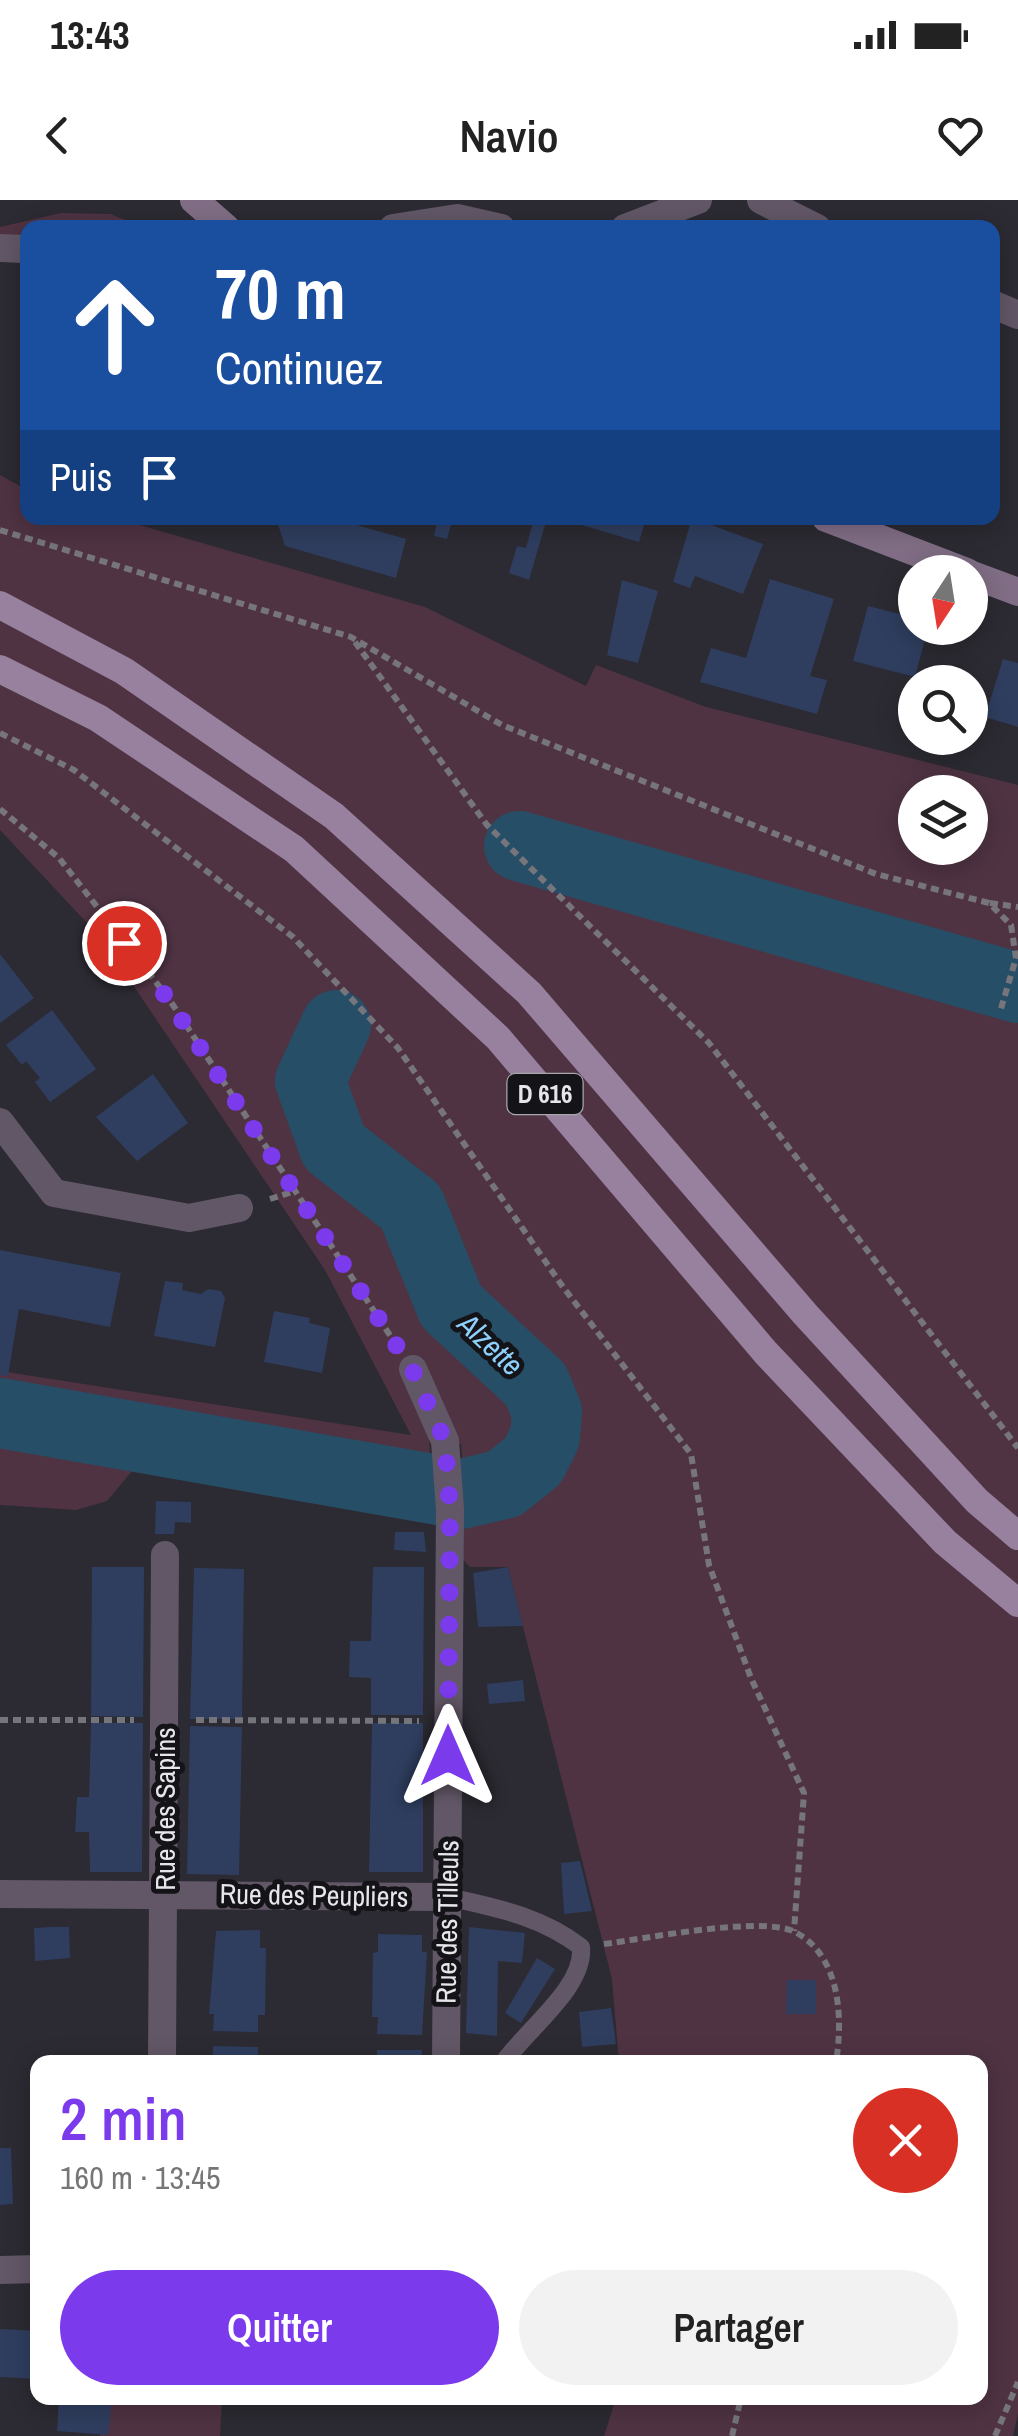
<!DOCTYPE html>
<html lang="fr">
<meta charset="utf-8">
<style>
:root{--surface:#fff;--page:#f2f2f2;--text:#222;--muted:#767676;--accent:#7c3aed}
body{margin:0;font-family:"Archivo Narrow",sans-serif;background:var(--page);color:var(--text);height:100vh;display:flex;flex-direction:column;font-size:38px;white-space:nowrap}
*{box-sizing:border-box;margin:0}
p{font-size:32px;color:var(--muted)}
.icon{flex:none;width:55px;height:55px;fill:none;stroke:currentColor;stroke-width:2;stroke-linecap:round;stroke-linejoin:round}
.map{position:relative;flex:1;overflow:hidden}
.drawer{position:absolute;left:30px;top:1855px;width:958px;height:350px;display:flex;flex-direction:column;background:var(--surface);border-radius:20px;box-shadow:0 5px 25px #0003}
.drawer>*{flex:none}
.banner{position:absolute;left:20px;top:20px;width:980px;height:305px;border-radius:20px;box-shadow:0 5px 25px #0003;background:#1a4fa0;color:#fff;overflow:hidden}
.needle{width:65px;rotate:192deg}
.tools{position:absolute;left:898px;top:355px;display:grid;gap:20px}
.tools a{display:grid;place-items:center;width:90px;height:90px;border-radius:50%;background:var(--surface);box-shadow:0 5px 25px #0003;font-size:50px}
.pin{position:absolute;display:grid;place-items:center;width:85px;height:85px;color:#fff;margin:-42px;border:5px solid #fff;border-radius:50%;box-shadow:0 2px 10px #0007}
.me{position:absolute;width:110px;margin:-55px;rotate:0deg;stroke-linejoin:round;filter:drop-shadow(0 0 8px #0008)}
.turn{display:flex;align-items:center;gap:35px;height:210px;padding:0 30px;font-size:45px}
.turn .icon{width:130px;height:130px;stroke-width:2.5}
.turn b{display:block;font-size:70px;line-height:85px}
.then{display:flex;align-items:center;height:95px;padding:0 30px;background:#0003;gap:20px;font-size:38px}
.round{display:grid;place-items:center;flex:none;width:105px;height:105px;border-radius:52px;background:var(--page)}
.summary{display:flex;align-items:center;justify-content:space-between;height:170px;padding:0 30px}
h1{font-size:60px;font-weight:600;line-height:75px;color:var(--accent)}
.cta{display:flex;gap:20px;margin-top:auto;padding:20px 30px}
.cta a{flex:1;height:115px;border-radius:60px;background:var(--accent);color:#fff;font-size:40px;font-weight:600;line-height:115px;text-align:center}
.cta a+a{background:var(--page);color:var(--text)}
.status{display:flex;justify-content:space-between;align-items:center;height:70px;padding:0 50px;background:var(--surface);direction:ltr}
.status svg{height:28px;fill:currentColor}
header{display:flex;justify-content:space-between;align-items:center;height:130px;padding:0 30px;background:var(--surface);font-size:45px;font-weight:600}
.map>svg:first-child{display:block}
</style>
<div class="status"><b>13:43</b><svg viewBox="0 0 49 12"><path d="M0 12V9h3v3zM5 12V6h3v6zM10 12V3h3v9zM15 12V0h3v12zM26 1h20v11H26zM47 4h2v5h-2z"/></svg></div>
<header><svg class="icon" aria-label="back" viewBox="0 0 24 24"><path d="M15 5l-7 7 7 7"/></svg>Navio<svg class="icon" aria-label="heart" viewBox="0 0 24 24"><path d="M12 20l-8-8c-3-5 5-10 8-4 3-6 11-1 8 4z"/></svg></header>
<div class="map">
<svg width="1018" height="2236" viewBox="0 0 1018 2236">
<rect width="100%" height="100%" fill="#2c2a32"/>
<!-- green -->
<g fill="#4f3343" fill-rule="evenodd">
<path d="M61 13 111 14 141 27 28 28 27 67 23 49 0 48V27Z"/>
<path d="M0 275 27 290 28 318H115L425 407 586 486 596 465 706 507 1018 585V2214L1013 2236H604L616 2198H980V1862H619L612 1779 508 1367H470L450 1346 466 1312 461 1244 429 1239 434 1306 142 1259 107 1301 76 1310 0 1305V1171L411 1235 325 1070 102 739 0 630ZM915 592H970V648H915Z"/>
<path d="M103 2198H222L220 2236H100Z"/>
</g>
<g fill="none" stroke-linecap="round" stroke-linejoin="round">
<!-- river -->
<g stroke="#274e67" stroke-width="70">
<path d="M519 646 1018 788"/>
<path d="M0 1213 461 1294 504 1284 533 1261 545 1237 547 1212 536 1185 451 1106 411 1007 334 947 310 881 336 825"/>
</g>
</g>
<!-- building -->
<g fill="#2f3e5f">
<path d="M276 318H332L406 339 396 378 285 346Z"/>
<path d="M438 318H453L447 339 434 336Z"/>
<path d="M534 318H547L529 380 509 373 517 346 526 348Z"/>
<path d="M558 318H646L639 342Z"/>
<path d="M692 318 763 344 743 394 695 376 690 388 673 382Z"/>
<path d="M770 379 834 399 810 476 827 480 817 514 700 482 711 448 746 458Z"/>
<path d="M622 380 658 391 638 463 607 455Z"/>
<path d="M868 406 915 418V428H928L915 477 853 461Z"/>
<path d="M1003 459 1018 463V527L985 517Z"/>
<path d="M0 754 34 798 0 823Z"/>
<path d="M52 810 96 869 50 902 35 882 40 878 26 861 22 865 6 845Z"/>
<path d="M153 874 188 923 137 961 96 917Z"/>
<path d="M0 1050 121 1073 110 1127 19 1109 8 1176 0 1175Z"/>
<path d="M165 1081 183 1083 182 1090 201 1094 208 1089 221 1091 225 1098 215 1147 154 1136Z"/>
<path d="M274 1111 310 1118 309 1123 330 1128 322 1173 264 1162Z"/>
<path d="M156 1301 191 1302V1323L175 1322 174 1334H155Z"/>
<path d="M395 1332H424L426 1352 394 1350Z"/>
<path d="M92 1367H144L143 1517 91 1516Z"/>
<path d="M373 1367H424L423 1515H371V1478L349 1477 350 1441H371Z"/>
<path d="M508 1367 523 1426 478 1427 473 1373Z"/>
<path d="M194 1368 244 1369 242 1519H190Z"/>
<path d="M523 1480 525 1501 489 1504 487 1484Z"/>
<path d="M91 1523H143L142 1672H90L89 1632H75L77 1597H89Z"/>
<path d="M372 1523H423V1672H369Z"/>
<path d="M190 1526 242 1527 239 1675 187 1674Z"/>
<path d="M580 1661 592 1711 564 1714 561 1663Z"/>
<path d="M52 1727H69L70 1758 35 1761 34 1728Z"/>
<path d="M469 1727 525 1733 522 1763 498 1761 497 1836 466 1833Z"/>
<path d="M260 1730V1748H266L265 1815H258V1832L213 1831 214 1814H209L216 1731Z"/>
<path d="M378 1734 422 1735V1752H427L422 1835 377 1834 378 1817H372L373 1753 378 1752Z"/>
<path d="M537 1758 555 1769 521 1823 505 1813Z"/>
<path d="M787 1780H816V1814H786Z"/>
<path d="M611 1808 616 1844 582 1847 579 1812Z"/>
<path d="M213 1846 258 1847V1862H213Z"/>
<path d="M377 1850H422L421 1862H377Z"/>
<path d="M0 1948H11L13 2004 0 2005Z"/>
<path d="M0 2129 38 2131V2179L0 2177Z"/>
<path d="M59 2198H112L108 2235 57 2231Z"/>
</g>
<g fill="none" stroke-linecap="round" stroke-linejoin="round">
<!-- path -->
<g stroke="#77757c" stroke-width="6" stroke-dasharray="8 5" stroke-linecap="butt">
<path d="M0 330 351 437 502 525 876 674 989 703 1011 725 1016 758 1000 812"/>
<path d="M355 442 487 625 709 843 1018 1248"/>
<path d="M0 533 74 570 293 737 398 848 563 1087 691 1254 709 1365 751 1478 804 1593 794 1731"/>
<path d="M0 609 59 658 169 799 395 1143"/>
<path d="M990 703 1018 707"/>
<path d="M270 999 292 992"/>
<path d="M0 1520H134"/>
<path d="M196 1520 419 1521"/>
<path d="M604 1744C644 1739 762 1715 795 1732 841 1756 843 1819 836 1862"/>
<path d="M732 2236 741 2198"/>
<path d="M995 2236 1018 2182"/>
</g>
<!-- service -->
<path stroke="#625766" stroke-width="18" d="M448 1697C497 1708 541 1716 581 1747 585 1787 527 1829 504 1862"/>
<!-- minor -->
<g stroke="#625766" stroke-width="28">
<path d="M761 0 817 28"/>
<path d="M393 28 457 18 501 28"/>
<path d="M625 28 698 0"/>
<path d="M0 48 23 49"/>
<path d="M992 104 1018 115"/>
<path d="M0 922 54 993 189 1018 239 1008"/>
<path d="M413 1169 445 1241 450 1309 446 1862"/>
<path d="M0 1694 448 1697"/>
<path d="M162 1862 165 1355"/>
<path d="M0 2070 38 2069"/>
</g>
<!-- secondary -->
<g stroke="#816e86" stroke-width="28">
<path d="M194 0 226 28"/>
<path d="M826 318 967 372"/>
<path d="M970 374 1018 392"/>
</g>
<!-- primary -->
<g stroke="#98819f" stroke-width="28">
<path d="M0 405 124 471 334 616 529 793 805 1114 977 1301 1018 1336"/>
<path d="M0 469 98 518 294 649 498 838 766 1153 945 1342 1018 1403"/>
</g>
</g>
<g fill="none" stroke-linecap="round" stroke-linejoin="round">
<!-- route -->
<path stroke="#7c3aed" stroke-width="18" stroke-dasharray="0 32.4" d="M124 743 168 799 412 1169 445 1241 450 1309 448 1556"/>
</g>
<g text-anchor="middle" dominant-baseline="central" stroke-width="10" stroke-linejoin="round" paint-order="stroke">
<!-- shield labels -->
<rect fill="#141317" stroke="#a6a6ab" stroke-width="2.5" x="507.5" y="874" width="75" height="40" rx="8"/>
<g font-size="25" font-weight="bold" fill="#e5e5ea">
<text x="545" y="894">D 616</text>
</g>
<!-- street labels -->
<g font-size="28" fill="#e5e5ea" stroke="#141317">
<text transform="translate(165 1609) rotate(-90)">Rue des Sapins</text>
<text transform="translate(314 1695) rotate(1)">Rue des Peupliers</text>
<text transform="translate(447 1722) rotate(-89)">Rue des Tilleuls</text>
</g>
<!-- water labels -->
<g font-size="30" font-style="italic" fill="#8ed0fc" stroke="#141317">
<text transform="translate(491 1144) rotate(43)">Alzette</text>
</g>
</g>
</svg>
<div class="tools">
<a><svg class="needle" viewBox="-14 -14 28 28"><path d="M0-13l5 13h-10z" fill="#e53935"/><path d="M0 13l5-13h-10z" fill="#767676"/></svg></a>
<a><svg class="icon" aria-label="search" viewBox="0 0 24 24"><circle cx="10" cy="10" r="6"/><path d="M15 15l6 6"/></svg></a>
<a><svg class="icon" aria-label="layers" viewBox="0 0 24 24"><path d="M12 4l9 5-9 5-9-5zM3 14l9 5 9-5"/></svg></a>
</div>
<div class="pin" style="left:124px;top:743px;background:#d93025"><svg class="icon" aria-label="arrive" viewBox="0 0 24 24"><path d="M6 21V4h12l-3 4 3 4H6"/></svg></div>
<svg class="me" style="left:448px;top:1556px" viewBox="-20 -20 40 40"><path d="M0-17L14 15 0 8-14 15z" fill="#7c3aed" stroke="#fff" stroke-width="4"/></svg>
<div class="banner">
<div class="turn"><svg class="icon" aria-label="ahead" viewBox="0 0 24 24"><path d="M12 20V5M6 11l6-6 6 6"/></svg><div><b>70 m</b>Continuez</div></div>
<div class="then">Puis<svg class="icon" aria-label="arrive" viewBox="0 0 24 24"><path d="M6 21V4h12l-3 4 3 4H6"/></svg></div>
</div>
<section class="drawer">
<div class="summary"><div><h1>2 min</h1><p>160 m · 13:45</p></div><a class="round" style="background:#d93025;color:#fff"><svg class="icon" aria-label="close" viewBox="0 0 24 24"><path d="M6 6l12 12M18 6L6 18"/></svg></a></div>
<div class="cta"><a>Quitter</a><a>Partager</a></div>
</section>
</div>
